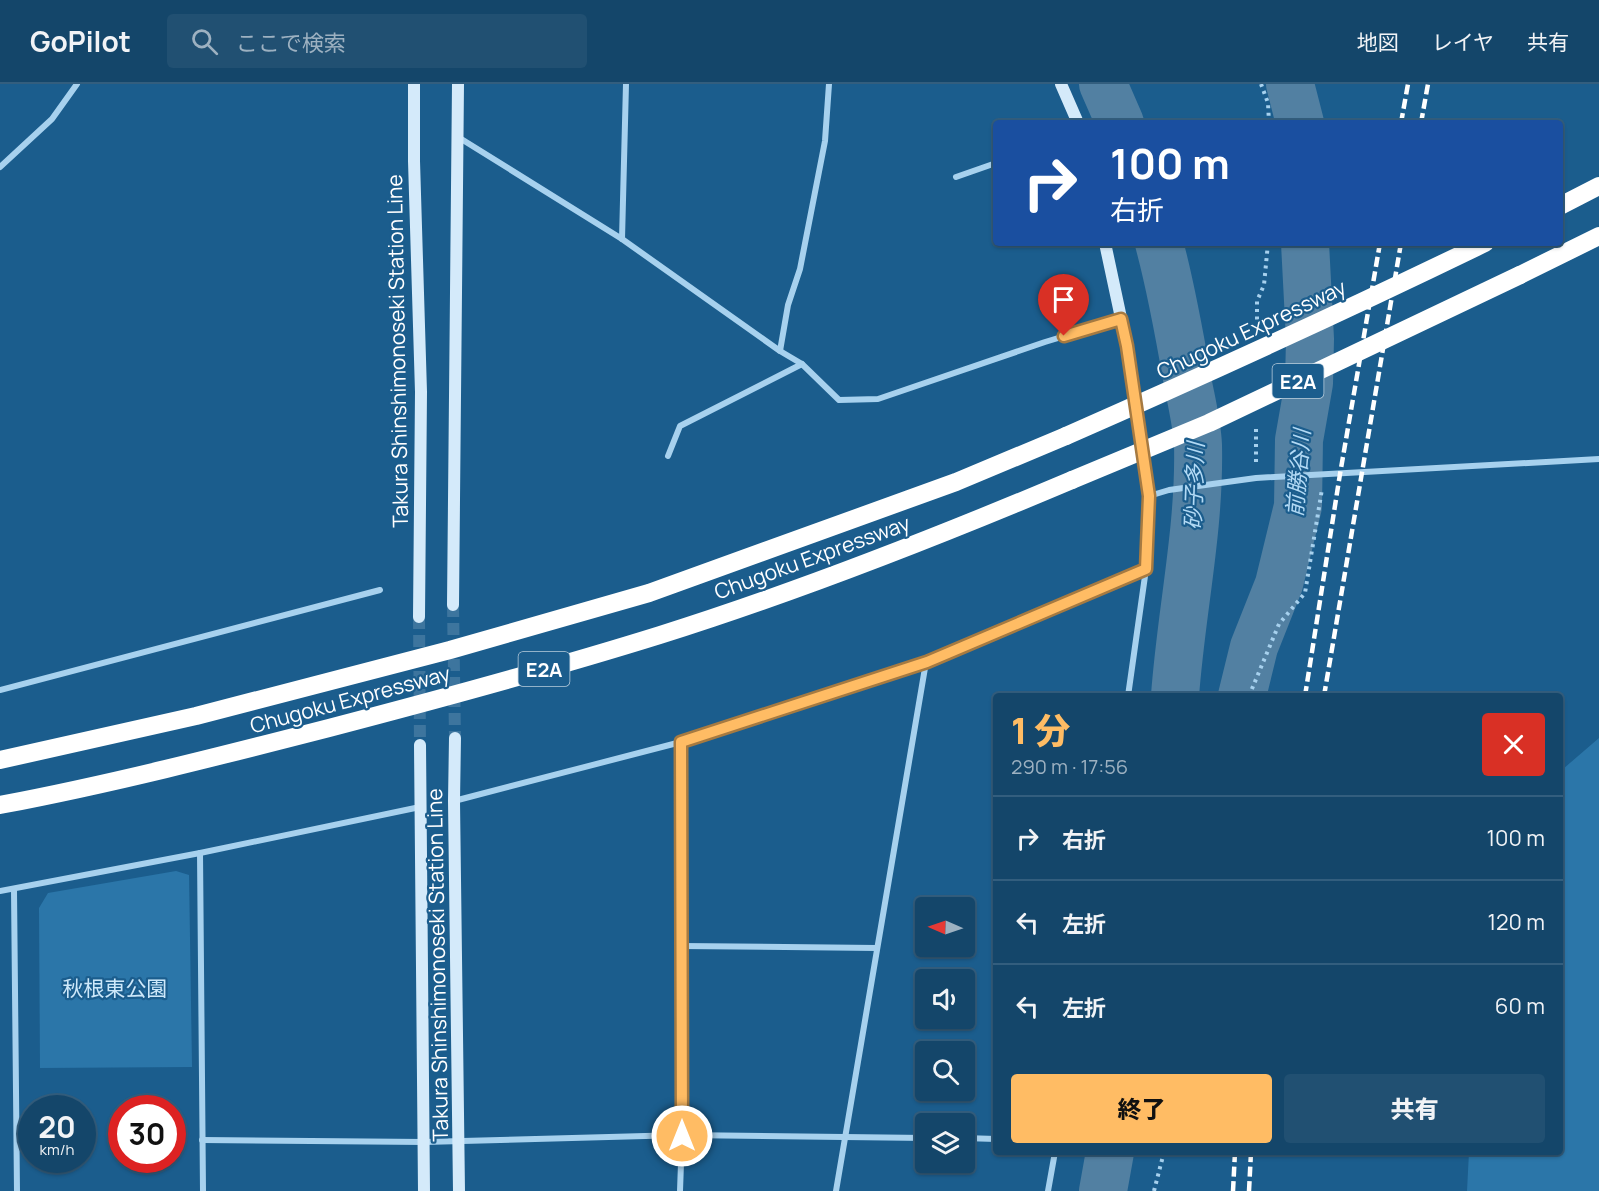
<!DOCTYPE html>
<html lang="ja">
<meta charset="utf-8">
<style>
:root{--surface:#14466a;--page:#215072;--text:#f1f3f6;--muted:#9db1c1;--line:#335e7e;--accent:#ffbc64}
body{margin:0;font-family:Manrope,"Noto Sans JP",sans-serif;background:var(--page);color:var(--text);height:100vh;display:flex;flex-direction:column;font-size:22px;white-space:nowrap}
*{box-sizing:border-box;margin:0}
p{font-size:20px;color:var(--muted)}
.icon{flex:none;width:33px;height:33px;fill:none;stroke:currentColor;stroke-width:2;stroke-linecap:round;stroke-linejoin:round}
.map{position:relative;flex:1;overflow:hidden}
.drawer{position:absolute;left:993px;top:609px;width:570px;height:462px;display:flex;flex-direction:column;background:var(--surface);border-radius:6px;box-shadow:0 2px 4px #0004,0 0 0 2px var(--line)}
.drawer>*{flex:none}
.top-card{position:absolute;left:993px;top:36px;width:570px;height:126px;border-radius:6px;box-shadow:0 2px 4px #0004,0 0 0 2px var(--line);background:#1a4fa0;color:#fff;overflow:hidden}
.needle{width:39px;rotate:272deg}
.controls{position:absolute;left:915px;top:813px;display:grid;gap:12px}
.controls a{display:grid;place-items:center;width:60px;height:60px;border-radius:6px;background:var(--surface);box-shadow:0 2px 4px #0004,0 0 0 2px var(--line);font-size:30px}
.speed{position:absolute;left:18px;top:1011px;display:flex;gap:12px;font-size:30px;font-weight:700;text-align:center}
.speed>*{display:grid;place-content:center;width:78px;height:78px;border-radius:50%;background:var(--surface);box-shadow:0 2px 4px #0004,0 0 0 2px var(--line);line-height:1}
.speed small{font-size:15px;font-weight:400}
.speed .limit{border:9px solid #d22;background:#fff;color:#111}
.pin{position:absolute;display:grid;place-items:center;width:51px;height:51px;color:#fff;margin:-62px -26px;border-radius:50% 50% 50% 0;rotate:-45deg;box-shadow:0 0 6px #0007}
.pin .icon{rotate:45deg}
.me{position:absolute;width:66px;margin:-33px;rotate:0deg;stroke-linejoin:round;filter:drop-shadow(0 0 4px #0008)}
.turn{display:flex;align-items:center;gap:21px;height:126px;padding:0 18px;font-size:27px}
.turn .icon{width:78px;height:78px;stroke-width:2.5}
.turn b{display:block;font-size:42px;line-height:51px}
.round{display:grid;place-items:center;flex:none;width:63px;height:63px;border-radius:6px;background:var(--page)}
.headline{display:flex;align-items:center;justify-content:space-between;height:102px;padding:0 18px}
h1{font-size:36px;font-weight:800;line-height:45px;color:var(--accent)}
.cta{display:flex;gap:12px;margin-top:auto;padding:12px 18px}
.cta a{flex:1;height:69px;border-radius:6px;background:var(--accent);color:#111;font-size:24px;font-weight:800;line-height:69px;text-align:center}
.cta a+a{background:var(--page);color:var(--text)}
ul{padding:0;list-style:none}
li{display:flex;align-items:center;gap:18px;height:84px;padding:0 18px;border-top:2px solid var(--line)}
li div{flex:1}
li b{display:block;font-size:22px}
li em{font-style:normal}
header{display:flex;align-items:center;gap:36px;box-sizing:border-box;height:84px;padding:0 30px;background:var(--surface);border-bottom:2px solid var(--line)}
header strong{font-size:28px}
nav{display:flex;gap:33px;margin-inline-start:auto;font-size:21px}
.search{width:420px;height:54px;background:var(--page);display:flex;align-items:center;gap:15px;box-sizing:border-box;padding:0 21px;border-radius:6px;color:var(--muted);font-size:22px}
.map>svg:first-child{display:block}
</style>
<header>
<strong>GoPilot</strong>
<div class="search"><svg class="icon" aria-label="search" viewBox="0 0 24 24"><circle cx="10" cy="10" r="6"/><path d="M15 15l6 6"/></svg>ここで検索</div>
<nav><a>地図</a><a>レイヤ</a><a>共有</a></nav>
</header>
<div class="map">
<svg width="1599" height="1107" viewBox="0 0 1599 1107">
<rect width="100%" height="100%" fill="#1b5d8d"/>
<!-- green -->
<g fill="#2b76a9">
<path d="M1599 654V1107H1467L1469 1068H1560V694L1563 685Z"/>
<path d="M176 787 189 791 192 983 40 984 39 824 48 809Z"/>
</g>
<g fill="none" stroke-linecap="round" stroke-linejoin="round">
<!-- river -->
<g stroke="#5280a2" stroke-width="48">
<path d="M1103 0 1120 39"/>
<path d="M1290 0 1300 39"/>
<path d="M1159 159C1171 203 1179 248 1187 294 1191 316 1197 339 1198 361 1200 446 1181 528 1175 612"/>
<path d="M1242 612 1254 563 1279 500 1298 422 1299 356 1309 299 1310 255 1305 159"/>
<path d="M1103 1107 1110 1068"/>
</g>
<!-- secondary-tunnel -->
<g stroke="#3d759e" stroke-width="12" stroke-dasharray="12 6" stroke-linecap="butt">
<path d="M453 521 455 654"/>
<path d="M419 533 420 661"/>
</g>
<!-- path -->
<g stroke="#a7d1ee" stroke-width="4" stroke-dasharray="3 4.5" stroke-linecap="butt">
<path d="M1261 0 1268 19 1269 39"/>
<path d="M1257 243V217L1264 201 1268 159"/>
<path d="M1256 378V341"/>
<path d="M1249 612 1279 540 1305 509 1322 405"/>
<path d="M1154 1107 1164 1068"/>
</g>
<!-- street -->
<g stroke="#a7d1ee" stroke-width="6">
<path d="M458 53 622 155 780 267 802 280 839 316 878 315 1045 258 1121 235"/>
<path d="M0 83 52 35 77 0"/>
<path d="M956 93 996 79"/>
<path d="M622 155 626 0"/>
<path d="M1127 262 1149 412 1146 485 1128 612"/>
<path d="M780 267 788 221 800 185 825 57 829 0"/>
<path d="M668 372 680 342 802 280"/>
<path d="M1149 412 1169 406 1256 394 1599 375"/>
<path d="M0 606 380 506"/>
<path d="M454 717 681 658 926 578 1146 485"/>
<path d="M200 769 203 1107"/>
<path d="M14 806 17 1107"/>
<path d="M0 807 200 769 420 723"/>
<path d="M681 862 877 864"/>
<path d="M964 1054 996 1055"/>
<path d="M202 1056 424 1058 682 1051 926 1054"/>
<path d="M680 1107 682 1051 681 658"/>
<path d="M836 1107 926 578"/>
<path d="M1048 1107 1055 1068"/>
</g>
<!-- secondary -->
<g stroke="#d4eafa" stroke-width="12">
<path d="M414 0V77L421 308 419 533"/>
<path d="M1061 0 1078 39"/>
<path d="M1105 159 1127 262"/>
<path d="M453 521 458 0"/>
<path d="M455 654 454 717 459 1107"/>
<path d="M420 661 424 1107"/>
</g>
<!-- highway -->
<g stroke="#fff" stroke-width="18">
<path d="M1560 122 1599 102"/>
<path d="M1520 191 1599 152"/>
<path d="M0 676 196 632 450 566 649 509 956 398 1066 352"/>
<path d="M0 721C111 700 220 672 329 644 440 615 551 585 660 551 800 507 937 453 1072 396"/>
</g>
<!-- rail -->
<g stroke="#fff" stroke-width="4.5" stroke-dasharray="10 4.5" stroke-linecap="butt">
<path d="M1401 39 1408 0"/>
<path d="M1421 39 1428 0"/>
<path d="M1305 612 1340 390 1380 159"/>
<path d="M1324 612 1401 159"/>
<path d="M1233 1107 1235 1068"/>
<path d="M1249 1107 1251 1068"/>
</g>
<!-- highway-bridge -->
<g stroke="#fff" stroke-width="18">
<path d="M1066 352C1207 290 1347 226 1485 159"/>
<path d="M1072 396 1209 339 1520 191"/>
</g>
</g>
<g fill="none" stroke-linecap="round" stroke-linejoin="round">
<!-- route casing -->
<g stroke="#a67a41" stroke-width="15">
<path id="route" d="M682 1052 681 658 927 578 1146 485 1149 412 1127 262 1121 235 1064 252"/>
</g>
<!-- route -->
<use href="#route" stroke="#ffbc64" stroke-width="10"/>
</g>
<g text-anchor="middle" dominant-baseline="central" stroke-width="4.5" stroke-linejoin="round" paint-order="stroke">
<!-- shield labels -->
<g fill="#1b5d8d" stroke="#bbcedd" stroke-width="1.5">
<rect x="1272.5" y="280" width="51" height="34" rx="4.5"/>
<rect x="518.5" y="568" width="51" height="34" rx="4.5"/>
</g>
<g font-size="20" font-weight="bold" fill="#fff">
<text x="1298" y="297">E2A</text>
<text x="544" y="585">E2A</text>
</g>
<!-- street labels -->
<g font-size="21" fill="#fff" stroke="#1b5d8d">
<text transform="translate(1251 245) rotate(-25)">Chugoku Expressway</text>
<text transform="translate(397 267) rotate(-91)">Takura Shinshimonoseki Station Line</text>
<text transform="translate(812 473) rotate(-20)">Chugoku Expressway</text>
<text transform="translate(350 615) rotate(-15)">Chugoku Expressway</text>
<text transform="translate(437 881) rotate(-91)">Takura Shinshimonoseki Station Line</text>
</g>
<!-- park labels -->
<g font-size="21" fill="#cde8fa" stroke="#1b5d8d">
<text x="115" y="904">秋根東公園</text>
</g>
<!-- water labels -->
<g font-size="22" font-style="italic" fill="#b3daf5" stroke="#1b5d8d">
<text transform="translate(1298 389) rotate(-85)">前勝谷川</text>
<text transform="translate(1194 402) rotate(-88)">砂子多川</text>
</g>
</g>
</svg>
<div class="controls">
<a><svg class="needle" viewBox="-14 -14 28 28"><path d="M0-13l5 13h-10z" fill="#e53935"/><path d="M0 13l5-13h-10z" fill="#9db1c1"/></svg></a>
<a><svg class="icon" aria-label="sound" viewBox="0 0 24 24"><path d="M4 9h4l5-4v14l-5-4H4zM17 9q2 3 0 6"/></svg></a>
<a><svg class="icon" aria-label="search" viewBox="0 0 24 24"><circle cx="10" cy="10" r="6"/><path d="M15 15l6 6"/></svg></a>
<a><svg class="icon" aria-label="layers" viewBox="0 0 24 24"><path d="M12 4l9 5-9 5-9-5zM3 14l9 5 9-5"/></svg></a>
</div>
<div class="speed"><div>20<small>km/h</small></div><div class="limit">30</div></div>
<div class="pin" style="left:1064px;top:252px;background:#d93025"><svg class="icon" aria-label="arrive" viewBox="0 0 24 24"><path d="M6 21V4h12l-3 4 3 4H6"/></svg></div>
<svg class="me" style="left:682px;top:1052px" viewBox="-20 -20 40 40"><circle r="17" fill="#ffbc64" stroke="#fff" stroke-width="3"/><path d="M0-11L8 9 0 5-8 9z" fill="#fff"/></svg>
<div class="top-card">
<div class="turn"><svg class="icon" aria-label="right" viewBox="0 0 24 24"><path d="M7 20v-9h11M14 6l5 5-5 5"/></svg><div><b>100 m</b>右折</div></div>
</div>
<section class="drawer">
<div class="headline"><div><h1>1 分</h1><p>290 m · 17:56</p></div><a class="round" style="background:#d93025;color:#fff"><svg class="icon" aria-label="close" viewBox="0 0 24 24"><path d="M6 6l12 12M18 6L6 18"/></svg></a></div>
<ul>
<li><svg class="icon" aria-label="right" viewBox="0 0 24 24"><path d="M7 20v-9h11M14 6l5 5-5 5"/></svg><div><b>右折</b></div><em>100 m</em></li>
<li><svg class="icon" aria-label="left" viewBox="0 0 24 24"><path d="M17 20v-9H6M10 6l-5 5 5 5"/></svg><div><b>左折</b></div><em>120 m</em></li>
<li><svg class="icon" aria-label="left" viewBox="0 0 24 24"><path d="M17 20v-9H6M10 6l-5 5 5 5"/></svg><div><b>左折</b></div><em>60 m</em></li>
</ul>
<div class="cta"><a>終了</a><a>共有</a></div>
</section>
</div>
